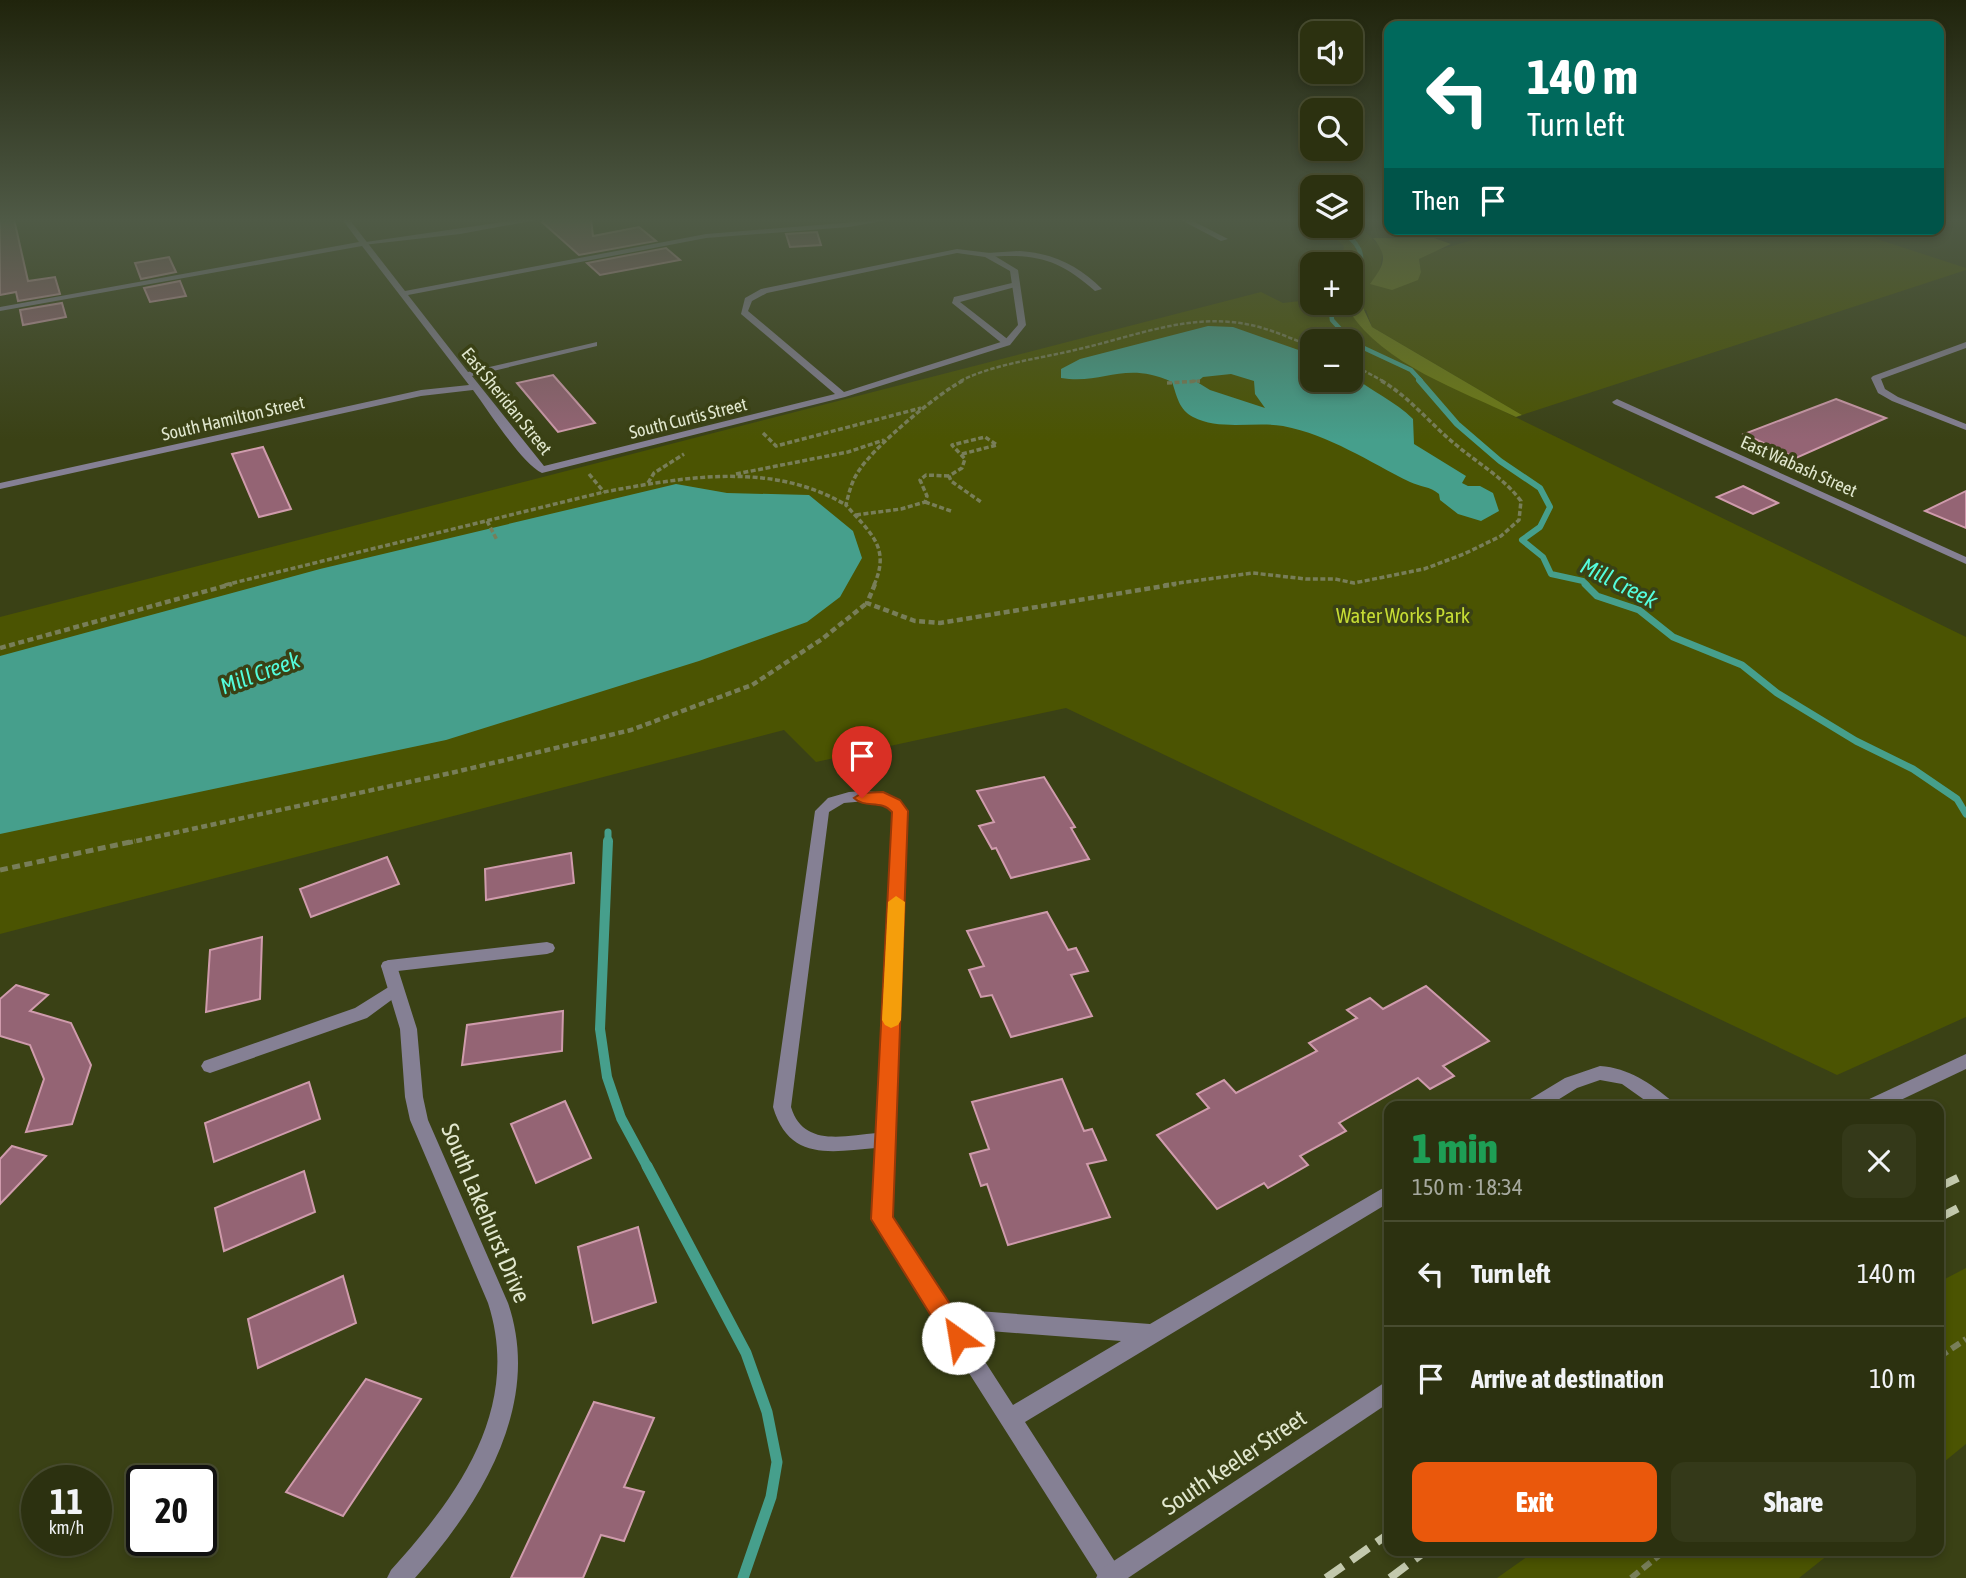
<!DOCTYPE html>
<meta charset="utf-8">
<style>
:root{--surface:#2c3110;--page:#343919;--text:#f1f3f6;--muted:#a6a99f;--line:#484c30;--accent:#ea580c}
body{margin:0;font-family:"Asap Condensed",sans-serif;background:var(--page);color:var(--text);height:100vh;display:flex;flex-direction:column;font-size:26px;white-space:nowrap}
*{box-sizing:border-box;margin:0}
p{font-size:23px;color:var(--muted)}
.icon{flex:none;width:38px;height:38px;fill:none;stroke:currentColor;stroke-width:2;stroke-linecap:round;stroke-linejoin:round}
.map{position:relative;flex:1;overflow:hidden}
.details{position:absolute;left:1384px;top:1101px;width:560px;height:455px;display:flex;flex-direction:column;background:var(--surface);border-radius:14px;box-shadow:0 4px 10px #0003,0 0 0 2px var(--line)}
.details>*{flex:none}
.top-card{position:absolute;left:1384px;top:21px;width:560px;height:214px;border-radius:14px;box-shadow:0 4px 10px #0003,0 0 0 2px var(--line);background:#00695c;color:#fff;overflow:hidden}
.buttons{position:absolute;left:1300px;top:21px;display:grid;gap:14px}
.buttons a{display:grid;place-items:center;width:63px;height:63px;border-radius:14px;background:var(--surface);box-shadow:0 4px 10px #0003,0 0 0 2px var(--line);font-size:35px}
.speed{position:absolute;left:21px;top:1465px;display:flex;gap:14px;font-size:35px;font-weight:700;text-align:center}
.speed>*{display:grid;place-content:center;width:91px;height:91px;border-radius:50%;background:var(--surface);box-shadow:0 4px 10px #0003,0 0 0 2px var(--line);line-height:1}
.speed small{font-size:18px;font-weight:400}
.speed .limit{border:4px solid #111;border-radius:10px;background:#fff;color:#111}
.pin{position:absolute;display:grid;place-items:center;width:60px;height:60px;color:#fff;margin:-72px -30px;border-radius:50% 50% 50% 0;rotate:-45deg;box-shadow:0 0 7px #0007}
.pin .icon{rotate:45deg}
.me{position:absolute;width:77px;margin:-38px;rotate:328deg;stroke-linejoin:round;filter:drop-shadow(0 0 5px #0008)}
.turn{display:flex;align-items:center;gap:24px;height:147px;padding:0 28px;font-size:32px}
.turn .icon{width:91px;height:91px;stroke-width:2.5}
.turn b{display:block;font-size:49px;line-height:60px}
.then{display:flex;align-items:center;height:66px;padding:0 28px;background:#0003;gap:14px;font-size:26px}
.round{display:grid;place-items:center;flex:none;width:74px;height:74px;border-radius:14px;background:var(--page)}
.head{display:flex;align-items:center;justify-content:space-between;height:119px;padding:0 28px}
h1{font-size:42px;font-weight:800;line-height:52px;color:#1e9e55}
.cta{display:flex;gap:14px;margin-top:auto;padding:14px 28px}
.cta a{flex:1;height:80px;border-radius:14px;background:var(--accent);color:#fff;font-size:28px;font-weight:800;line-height:80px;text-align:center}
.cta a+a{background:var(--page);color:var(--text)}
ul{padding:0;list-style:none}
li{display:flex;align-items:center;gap:21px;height:105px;padding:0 28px;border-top:2px solid var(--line)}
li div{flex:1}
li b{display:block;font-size:26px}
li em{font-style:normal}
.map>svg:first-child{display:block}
</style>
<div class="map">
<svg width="1966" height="1578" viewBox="0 0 1966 1578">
<rect width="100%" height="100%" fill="#3a4115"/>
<!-- green -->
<g fill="#4b5402" fill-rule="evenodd">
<path d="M1351 221 1359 225 1383 250 1380 271 1371 284 1421 272 1419 259 1428 253 1510 229H1846L1966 268V270L1522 415 1372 327 1366 310 1350 311 1382 345 1411 366 1966 637V1017L1837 1075 1066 708 816 762 784 730 0 934V617L1261 292 1283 303 1309 300 1312 297V303H1351V264H1341L1344 246 1320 226H1351ZM1312 341H1351V380H1312Z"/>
<path d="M1966 1268V1444L1939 1466V1282Z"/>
<path d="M1535 1551V1550L1833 1551 1799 1578H1497Z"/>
</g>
<!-- forest -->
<g fill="#6e7b14">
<path d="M1373 238H1434L1451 244 1419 259 1421 272 1418 280 1392 290 1370 284C1384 265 1389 257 1373 238Z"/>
<path d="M1358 297 1372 327 1522 415 1516 417C1460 390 1384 365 1349 311Z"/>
</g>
<!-- water -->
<g fill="#469f8c" fill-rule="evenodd">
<path d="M1208 326 1233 327 1310 354 1312 380H1351V375C1371 391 1395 401 1413 419L1414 444 1466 476 1462 483 1468 486H1480L1493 493 1499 511 1481 521 1458 514 1440 500 1439 494C1430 486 1420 487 1410 482 1369 462 1330 435 1283 426 1255 421 1220 431 1193 417 1179 410 1177 396 1172 382 1124 360 1104 385 1061 378V369L1080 359ZM1231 374 1254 381 1255 394 1265 408 1210 390 1197 382 1203 377Z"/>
<path d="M676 484 727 493 809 495 853 531 862 558 840 597 807 622 699 661 446 740 0 834V656L320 569Z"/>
</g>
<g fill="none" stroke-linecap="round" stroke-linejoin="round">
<!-- stream-far4 -->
<g stroke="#469f8c" stroke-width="4.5">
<path d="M1334 226C1357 240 1372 256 1351 280"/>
<path d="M1330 303 1332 320 1351 341"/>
<path d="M1351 342 1411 370 1421 381"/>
</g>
<!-- stream-far3 -->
<path stroke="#469f8c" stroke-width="6" d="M1419 380 1457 424 1500 461 1540 488 1550 507 1540 527 1522 540 1543 557 1551 574 1583 581 1587 585"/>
<!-- stream-far2 -->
<g stroke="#469f8c" stroke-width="7">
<path d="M1585 584 1597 596 1639 610 1673 637 1742 665 1777 693 1856 741 1913 769 1957 799 1966 814"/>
<path d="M608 843V832"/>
</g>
<!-- stream-far1 -->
<path stroke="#469f8c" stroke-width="10" d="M608 841 600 1029 607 1077 621 1118 648 1168"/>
<!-- stream -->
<path stroke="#469f8c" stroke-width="11" d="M647 1166 746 1353 767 1412 777 1462 771 1497 743 1578"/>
</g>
<!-- building -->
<g fill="#946474" stroke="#cf9bac" stroke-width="2">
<path d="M0 219H14L28 281 55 277 60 294 18 301 16 292 0 295Z"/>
<path d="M544 219H591L593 236 639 227 656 241 579 255 542 222Z"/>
<path d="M817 232 821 245 790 247 786 234Z"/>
<path d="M666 248 680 260 600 275 587 263Z"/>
<path d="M169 257 176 272 141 279 135 263Z"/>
<path d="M180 281 186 296 150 302 144 288Z"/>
<path d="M62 303 66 317 23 325 20 310Z"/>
<path d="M553 375 595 423 558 432 517 383Z"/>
<path d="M1836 399 1886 418 1796 458 1744 434Z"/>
<path d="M263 447 291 509 259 517 232 454Z"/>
<path d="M1743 486 1778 503 1753 514 1717 497Z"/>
<path d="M1966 491V528L1925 511Z"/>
<path d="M1044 777 1075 827 1071 828 1089 859 1011 878 996 848 992 849 979 826 994 822 977 791Z"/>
<path d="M571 853 574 883 486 900 485 869Z"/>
<path d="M387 857 399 884 311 917 300 889Z"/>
<path d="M1047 912 1068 950 1076 948 1088 971 1071 975 1092 1016 1011 1037 992 995 981 997 969 970 984 966 967 931Z"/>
<path d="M262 937 260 999 206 1012 210 950Z"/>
<path d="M16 985 48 995 30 1011 71 1023 91 1065 72 1124 26 1132 44 1079 30 1045 0 1036V999Z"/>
<path d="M1426 986 1489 1041 1443 1066 1454 1076 1430 1089 1418 1078 1339 1123 1346 1131 1300 1156 1308 1165 1268 1188 1264 1183 1217 1209 1157 1135 1209 1108 1197 1094 1224 1080 1236 1093 1317 1051 1309 1043 1357 1018 1347 1010 1370 998 1383 1009Z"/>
<path d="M563 1011 562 1051 462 1065 467 1025Z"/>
<path d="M1062 1079 1084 1131 1092 1129 1106 1160 1087 1164 1110 1217 1008 1245 987 1184 981 1186 970 1154 989 1149 972 1102Z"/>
<path d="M309 1082 320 1119 214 1162 205 1123Z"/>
<path d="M565 1101 591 1158 536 1183 511 1124Z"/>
<path d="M12 1146 46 1156 0 1204V1159Z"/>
<path d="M304 1171 315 1212 224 1251 215 1208Z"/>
<path d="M638 1227 656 1302 593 1323 578 1247Z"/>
<path d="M343 1276 356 1323 258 1368 248 1319Z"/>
<path d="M366 1379 421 1399 343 1516 286 1492Z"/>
<path d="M594 1402 654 1418 624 1487 644 1492 624 1541 601 1535 583 1578H511Z"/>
</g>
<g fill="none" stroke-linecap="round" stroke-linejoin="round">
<!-- path-far4 -->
<g stroke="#787e59" stroke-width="2.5" stroke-dasharray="4.5 2" stroke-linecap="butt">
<path d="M1351 364 1383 381"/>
<path d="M960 381C997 363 1039 359 1079 349 1128 338 1179 317 1231 322 1259 324 1286 336 1312 347"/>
<path d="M1192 381H1200"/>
</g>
<!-- path-far3 -->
<g stroke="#787e59" stroke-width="3.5" stroke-dasharray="5 2.5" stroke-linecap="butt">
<path d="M1167 383 1200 381"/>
<path d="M763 433 776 446 921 408"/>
<path d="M962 454 997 445 985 437 952 445 965 459 962 468 949 476 951 481 981 502"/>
<path d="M589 474 604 492"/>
<path d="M736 474 848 452 884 440"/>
<path d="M648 483 654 473 684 454"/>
<path d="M925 502 951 511"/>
<path d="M856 515 901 509 925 502 927 496 920 480 926 475 949 476"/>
<path d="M487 521 497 540"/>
<path d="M225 585 604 492C685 477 772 461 846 505"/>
<path d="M874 585C891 547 870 533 846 505 849 492 852 480 860 469 876 445 938 393 964 380"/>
<path d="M1164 585 1253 573 1306 579H1335L1354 583 1424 569 1464 554 1501 536 1519 520 1521 501C1503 477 1477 463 1455 444 1429 423 1409 396 1380 380"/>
</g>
<!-- path-far2 -->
<g stroke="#787e59" stroke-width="4.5" stroke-dasharray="6 3.5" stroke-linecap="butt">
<path d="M875 584 867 603 915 621 940 623 1176 584"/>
<path d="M0 648 232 584"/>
<path d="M127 843 451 773 631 730 752 685 822 639 867 603"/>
</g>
<!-- path-far1 -->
<path stroke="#787e59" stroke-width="5" stroke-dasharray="8 4.5" stroke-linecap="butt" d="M0 870 135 841"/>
<!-- path -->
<g stroke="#787e59" stroke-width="6" stroke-dasharray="10 5" stroke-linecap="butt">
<path d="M1939 1357 1966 1339"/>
<path d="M1631 1578 1666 1550"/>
</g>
<!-- service -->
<g fill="#858094" fill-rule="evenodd">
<path d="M524 219H542L460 234 363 245 359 243Z"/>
<path d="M1020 251C1053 253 1079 266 1102 289L1095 291C1059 259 1035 253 987 257L983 255 987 253Z"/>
<path d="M1016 282H1019V286L960 302 1010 341V345H1004L952 303 954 297Z"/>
<path d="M849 792C871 790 893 791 907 811L892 1217 951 1309 1150 1324 1390 1184V1202L1025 1422 1119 1568 1122 1578H1099L875 1225 872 1219 876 1148C830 1152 789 1161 773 1107L815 811 828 798ZM866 801 882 803 893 812 877 1133C843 1136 803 1147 791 1107L829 812 844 803ZM964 1329 1121 1341 1013 1405Z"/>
<path d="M547 942 553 944 555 948 553 952 547 954 389 972 383 970 381 966 383 962 389 960Z"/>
<path d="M395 983 401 985 403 989 401 993 367 1018 210 1073 204 1071 201 1066 204 1061 355 1008Z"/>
<path d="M1600 1066C1629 1068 1650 1083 1672 1101L1675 1106H1653L1622 1084 1600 1080 1577 1088 1548 1106H1524L1527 1101 1565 1078Z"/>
</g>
<!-- minor -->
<g fill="#858094" fill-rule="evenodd">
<path d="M342 219H349L405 291 706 234 893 219 849 227 706 238 408 295 468 372 597 342V346L472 376 544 466 835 394 741 314 745 298 761 289 957 249 990 253 1018 270 1026 325 1010 345 845 397 542 473C522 464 488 410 473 390L421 396 0 489V483L421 390 469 385 362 246 0 311V307L359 242ZM957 253 985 257 1010 271 1018 325 1004 341 844 392 748 311 752 301 767 293Z"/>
<path d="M1179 219H1189L1228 239 1221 241Z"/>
<path d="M1966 342V348L1881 379 1885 389 1898 397 1966 424V430L1892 401 1878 393 1871 378 1873 376Z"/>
<path d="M1617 399 1966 557V564L1614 404 1612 402Z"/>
<path d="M389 960 395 962 397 966 417 1029 423 1097 428 1120 508 1303C543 1405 480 1504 415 1578H387L391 1570C458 1496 522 1408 488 1303L410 1120 405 1097 400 1029 381 966 383 962Z"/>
</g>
<!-- tertiary -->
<g fill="#858094" fill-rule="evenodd">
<path d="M1966 1054V1069L1888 1106H1862L1865 1101Z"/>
<path d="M1390 1379V1402L1128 1578H1096L1100 1570Z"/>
</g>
<!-- rail -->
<g stroke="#c3c9ad" stroke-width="8" stroke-dasharray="21 10" stroke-linecap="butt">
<path d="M1939 1187 1966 1174"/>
<path d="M1939 1218 1966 1204"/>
<path d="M1326 1578 1390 1533"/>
<path d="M1390 1578 1427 1550"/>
</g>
</g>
<!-- sky -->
<linearGradient id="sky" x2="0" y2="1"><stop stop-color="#20240c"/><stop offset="0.5" stop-color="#4f5a46"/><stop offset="1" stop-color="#4f5a46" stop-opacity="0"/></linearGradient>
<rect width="1966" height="440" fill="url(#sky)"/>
<!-- route -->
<path fill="#ea580c" stroke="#983908" stroke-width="2" d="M883 792 900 800 908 811 893 1217 967 1330 970 1338 967 1346 958 1349 950 1346 871 1219 892 812C881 799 865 809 854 798L862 793Z"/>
<!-- slow -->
<path fill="#f59e0b" d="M896 896 905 902 901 1020 898 1025 891 1028 885 1025 882 1020 888 902Z"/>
<g text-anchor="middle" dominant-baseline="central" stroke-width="7" stroke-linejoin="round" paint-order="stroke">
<!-- far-street labels -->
<g font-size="18" fill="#e1e7ce" stroke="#3a4115">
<text transform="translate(507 401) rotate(51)">East Sheridan Street</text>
<text transform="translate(233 418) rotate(-13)">South Hamilton Street</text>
<text transform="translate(688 418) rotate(-14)">South Curtis Street</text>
<text transform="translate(1799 466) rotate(24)">East Wabash Street</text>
</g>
<!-- park labels -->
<g font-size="21" fill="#c6dc34" stroke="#3a4115">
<text x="1403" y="615">Water Works Park</text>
</g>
<!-- water labels -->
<g font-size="23" font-style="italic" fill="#54fcdc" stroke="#3a4115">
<text transform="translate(1619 583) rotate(27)">Mill Creek</text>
<text transform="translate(260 673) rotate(-20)">Mill Creek</text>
</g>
<!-- near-street labels -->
<g font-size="24" fill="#e1e7ce" stroke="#3a4115">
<text transform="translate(486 1213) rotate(67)">South Lakehurst Drive</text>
<text transform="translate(1234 1462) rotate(-34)">South Keeler Street</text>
</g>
</g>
</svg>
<div class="buttons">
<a><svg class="icon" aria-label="sound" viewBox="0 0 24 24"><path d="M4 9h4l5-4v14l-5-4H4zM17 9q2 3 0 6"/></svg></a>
<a><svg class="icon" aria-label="search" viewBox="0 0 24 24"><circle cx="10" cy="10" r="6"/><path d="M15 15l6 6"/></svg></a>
<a><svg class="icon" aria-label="layers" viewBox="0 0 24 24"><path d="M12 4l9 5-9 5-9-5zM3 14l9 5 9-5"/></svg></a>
<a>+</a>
<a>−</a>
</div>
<div class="speed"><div>11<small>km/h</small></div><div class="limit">20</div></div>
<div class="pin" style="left:862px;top:798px;background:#d93025"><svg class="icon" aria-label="arrive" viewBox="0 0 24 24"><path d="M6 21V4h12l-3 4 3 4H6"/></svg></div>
<svg class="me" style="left:958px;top:1338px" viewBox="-20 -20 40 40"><circle r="19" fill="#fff"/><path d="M0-13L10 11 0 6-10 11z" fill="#ea580c"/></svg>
<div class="top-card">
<div class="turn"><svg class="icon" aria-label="left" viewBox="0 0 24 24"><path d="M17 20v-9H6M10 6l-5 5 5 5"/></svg><div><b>140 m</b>Turn left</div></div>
<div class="then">Then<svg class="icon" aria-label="arrive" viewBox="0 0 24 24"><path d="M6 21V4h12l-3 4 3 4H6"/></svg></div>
</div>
<section class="details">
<div class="head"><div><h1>1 min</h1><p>150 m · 18:34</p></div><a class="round"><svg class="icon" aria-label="close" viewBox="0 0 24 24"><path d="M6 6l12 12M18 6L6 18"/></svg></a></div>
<ul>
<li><svg class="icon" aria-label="left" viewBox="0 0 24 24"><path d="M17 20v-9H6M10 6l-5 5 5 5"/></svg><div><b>Turn left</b></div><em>140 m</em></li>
<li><svg class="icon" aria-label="arrive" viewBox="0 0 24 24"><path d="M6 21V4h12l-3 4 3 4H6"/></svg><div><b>Arrive at destination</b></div><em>10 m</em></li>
</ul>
<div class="cta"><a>Exit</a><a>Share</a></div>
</section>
</div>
